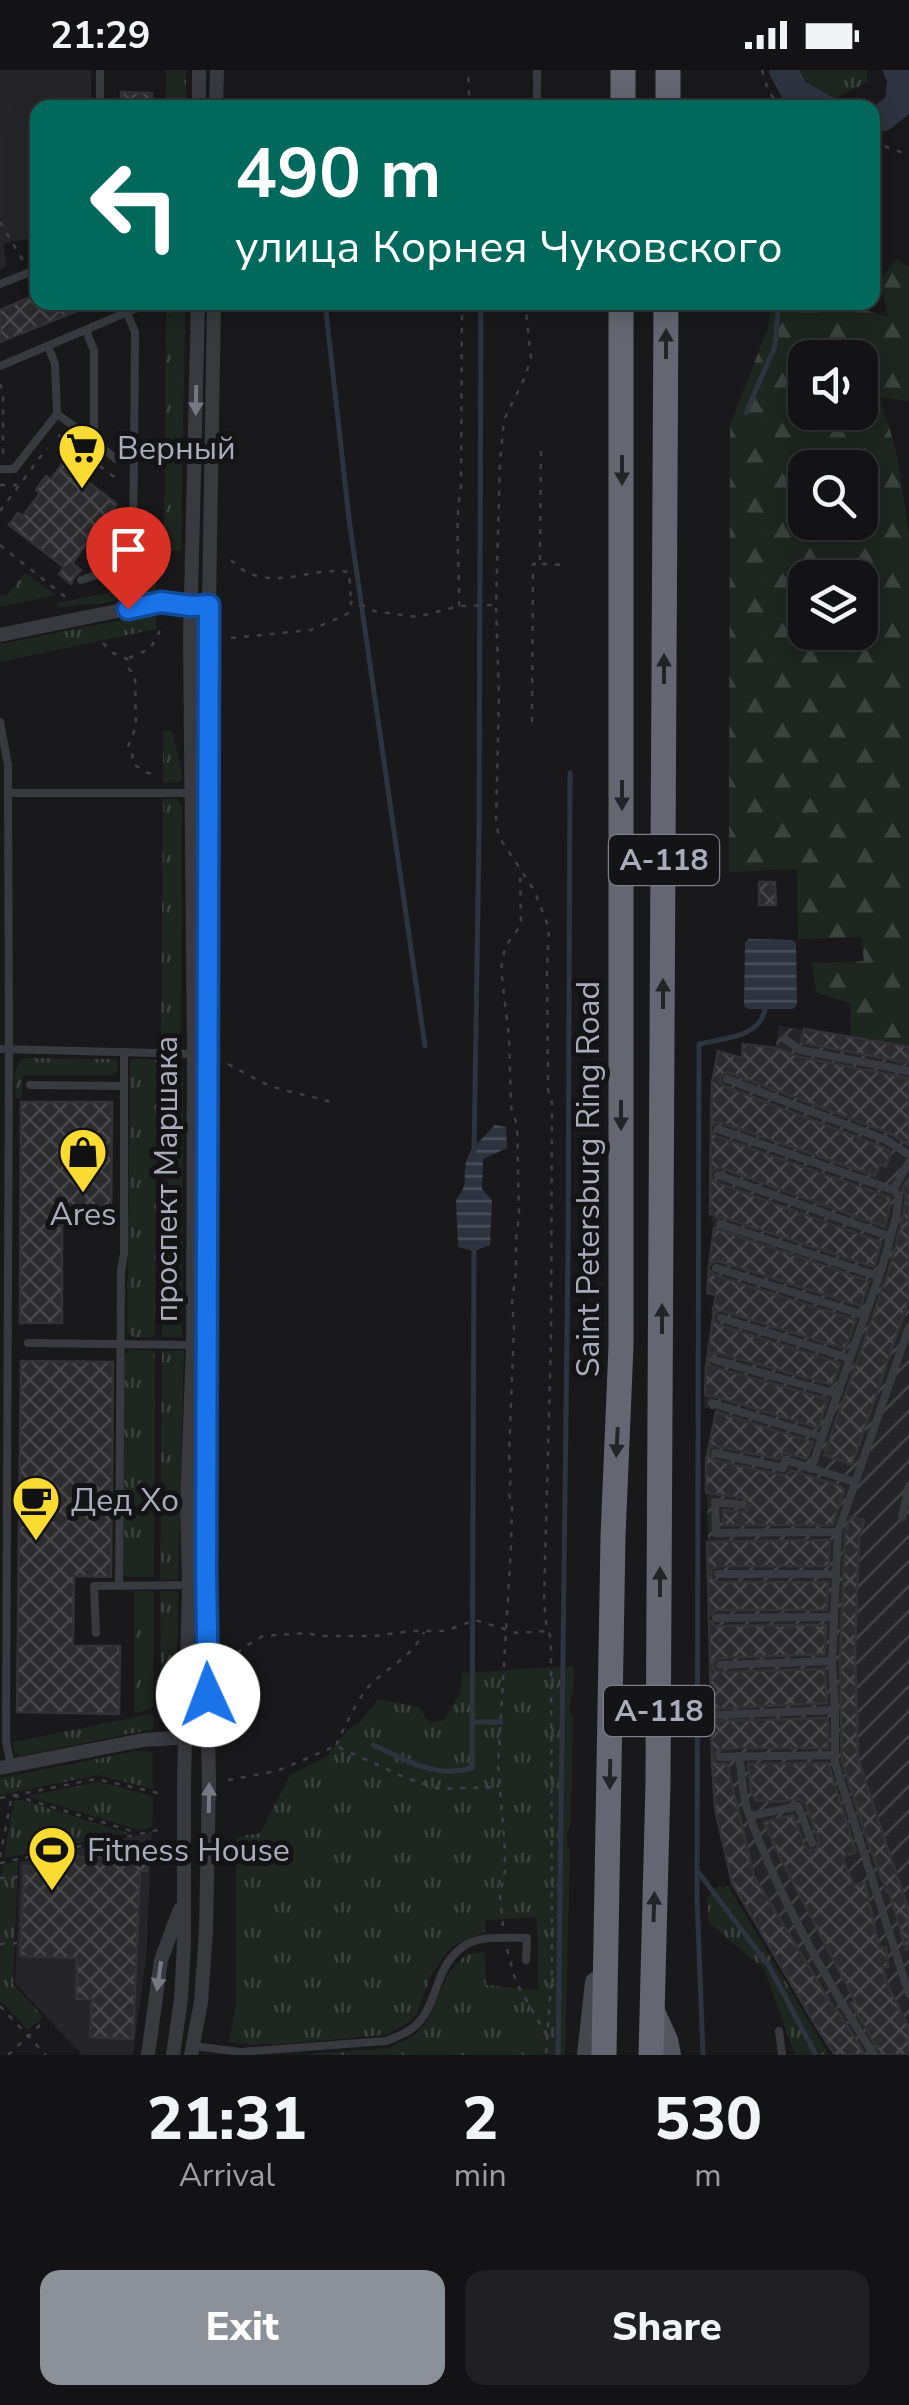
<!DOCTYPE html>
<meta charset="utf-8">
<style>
:root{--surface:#131214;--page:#202022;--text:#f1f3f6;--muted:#9d9ea0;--line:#323234;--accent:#8c9099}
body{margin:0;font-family:"Nunito Sans",sans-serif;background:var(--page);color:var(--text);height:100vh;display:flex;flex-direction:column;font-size:38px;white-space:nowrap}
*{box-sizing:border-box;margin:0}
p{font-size:32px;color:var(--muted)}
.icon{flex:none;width:55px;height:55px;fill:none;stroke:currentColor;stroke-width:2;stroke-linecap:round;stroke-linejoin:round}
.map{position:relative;height:1985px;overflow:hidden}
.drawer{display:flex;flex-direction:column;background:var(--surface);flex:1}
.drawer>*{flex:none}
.guide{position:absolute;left:30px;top:30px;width:850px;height:210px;border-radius:20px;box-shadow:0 5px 25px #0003,0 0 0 2px var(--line);background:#00695c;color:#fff;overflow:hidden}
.fabs{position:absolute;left:788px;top:270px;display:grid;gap:20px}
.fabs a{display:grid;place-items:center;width:90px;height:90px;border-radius:20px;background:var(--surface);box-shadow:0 5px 25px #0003,0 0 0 2px var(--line);font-size:50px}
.pin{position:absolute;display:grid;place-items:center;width:85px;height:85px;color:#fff;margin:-102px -42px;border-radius:50% 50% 50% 0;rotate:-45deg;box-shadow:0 0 10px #0007}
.pin .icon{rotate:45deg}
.me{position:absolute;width:110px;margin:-55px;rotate:358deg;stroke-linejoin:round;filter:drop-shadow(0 0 8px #0008)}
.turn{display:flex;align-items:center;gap:35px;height:210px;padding:0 40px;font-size:45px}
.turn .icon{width:130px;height:130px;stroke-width:2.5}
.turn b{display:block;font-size:70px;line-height:85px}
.eta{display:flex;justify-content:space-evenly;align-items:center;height:170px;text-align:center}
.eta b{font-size:60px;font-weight:800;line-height:70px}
.primary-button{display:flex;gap:20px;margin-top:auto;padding:20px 40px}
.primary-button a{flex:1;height:115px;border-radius:20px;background:var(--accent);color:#fff;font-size:40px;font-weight:800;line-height:115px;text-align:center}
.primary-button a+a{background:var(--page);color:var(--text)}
.status{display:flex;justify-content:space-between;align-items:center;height:70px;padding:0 50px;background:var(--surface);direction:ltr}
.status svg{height:28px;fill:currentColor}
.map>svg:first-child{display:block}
</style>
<div class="status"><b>21:29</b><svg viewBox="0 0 49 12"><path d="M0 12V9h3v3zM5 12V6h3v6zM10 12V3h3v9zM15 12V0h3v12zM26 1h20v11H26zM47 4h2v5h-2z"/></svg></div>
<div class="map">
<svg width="909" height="1985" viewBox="0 0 909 1985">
<defs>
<pattern id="industrial-furrows" width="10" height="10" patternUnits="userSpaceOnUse" patternTransform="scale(2.5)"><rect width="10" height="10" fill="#252428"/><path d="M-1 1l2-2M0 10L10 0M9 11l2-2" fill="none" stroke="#424145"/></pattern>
<pattern id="grass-tufts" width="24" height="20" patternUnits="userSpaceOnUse" patternTransform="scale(2.5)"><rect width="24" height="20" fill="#1e2620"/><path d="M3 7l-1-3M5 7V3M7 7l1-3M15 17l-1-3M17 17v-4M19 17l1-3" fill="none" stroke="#3c433e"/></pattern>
<pattern id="forest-firs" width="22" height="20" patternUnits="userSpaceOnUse" patternTransform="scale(2.5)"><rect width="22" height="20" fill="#1e2620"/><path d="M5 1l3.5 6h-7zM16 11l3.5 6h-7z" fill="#3c433e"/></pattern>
<pattern id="water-rules" width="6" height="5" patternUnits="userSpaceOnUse" patternTransform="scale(2.5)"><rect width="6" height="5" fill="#2d343f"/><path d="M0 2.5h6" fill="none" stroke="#494f59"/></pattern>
<pattern id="building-cross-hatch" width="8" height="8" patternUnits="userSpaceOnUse" patternTransform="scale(2.5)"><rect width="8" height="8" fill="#2c2b2e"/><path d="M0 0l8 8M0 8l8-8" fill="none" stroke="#48474a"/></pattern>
</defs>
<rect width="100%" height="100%" fill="#19181a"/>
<!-- built -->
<g fill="#252428">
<path d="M0 0H91V37L38 38 37 167 3 174 7 196 0 199Z"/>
<path d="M152 1762 146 1889 133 1985H82L15 1913 20 1792Z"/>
</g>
<!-- industrial -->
<path fill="url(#industrial-furrows)" d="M779 956 909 977V1985H835L817 1958 732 1813 715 1739 706 1390 716 1340 704 1337 707 1294 716 1225 707 1223 714 1157 710 1144 709 1110 712 1012 718 981 741 988 743 974 776 977Z"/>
<!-- grass -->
<g fill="url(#grass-tufts)">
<rect x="166" y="0" width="20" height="37"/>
<path d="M797 0H866L868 12 834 29 803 10Z"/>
<path d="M166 238H181L185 242 181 481H164Z"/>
<path d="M25 503 56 525 0 537V526L8 524Z"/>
<path d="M156 513V523L98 534 58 537 57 533Z"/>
<path d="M146 545 156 546V559L0 592V574Z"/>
<path d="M163 661H172L183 709 178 712 163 713Z"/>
<path d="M163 729H177L182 736 181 961 176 968H161Z"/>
<path d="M24 988 117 989 118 1000 112 1005H23L22 1028H16C15 1015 12 997 24 988Z"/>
<path d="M132 989 157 990 155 1267H133L127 1262 130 993Z"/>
<path d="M164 990H179L183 996 182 1267H162Z"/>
<path d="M129 1280 155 1281 154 1507H127L122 1504 124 1287Z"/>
<path d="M162 1281H184L178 1510H160Z"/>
<path d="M134 1521H154L153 1636 151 1639 134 1643Z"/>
<path d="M160 1521 178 1522 177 1619 161 1617Z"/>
<path d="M573 1596C573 1603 575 1613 573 1620 571 1631 566 1636 573 1648L571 1754C566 1763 565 1771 570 1780L565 1985H295L389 1978 415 1965 428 1949 448 1904 466 1884 485 1882 486 1915 538 1920 537 1847 486 1850 485 1862 451 1877 432 1903 417 1944 405 1955 385 1965 282 1974 250 1975 229 1972 236 1933V1767L260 1763 290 1705 326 1687 349 1659 360 1652 378 1629 418 1637 430 1653 444 1650 460 1623 462 1603Z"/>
<path d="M151 1644 154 1646 153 1659 20 1686 15 1681 13 1672Z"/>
<path d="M136 1681 153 1682V1719L99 1705 0 1725V1708Z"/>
<path d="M99 1712 153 1726 152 1757 139 1760 26 1726Z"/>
<path d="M18 1729 128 1763 4 1788 14 1730Z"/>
<path d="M18 1791 13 1914 43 1947 28 1960 0 1930V1808L2 1795Z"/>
<path d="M718 1816 729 1817 829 1985H795L764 1899 709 1853 707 1827Z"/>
</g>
<!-- forest -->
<path fill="url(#forest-firs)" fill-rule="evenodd" d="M897 189 909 197V331L880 327 896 380 909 464V977L851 967 850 933 817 923 811 893 864 891 861 867 798 869 797 799 729 802 730 355 769 255V233H842L888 247 880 209ZM805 288H860V342H805ZM805 398H860V452H805ZM805 508H860V562H805Z"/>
<!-- water -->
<g fill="url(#water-rules)">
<path d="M749 869 792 870 796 873 797 935 793 939H748L744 936 745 872Z"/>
<path d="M495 1055 506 1057 507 1078 483 1089 482 1119 492 1130 490 1175 474 1181 458 1177 456 1130C471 1111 461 1108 467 1089 472 1076 486 1065 495 1055Z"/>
</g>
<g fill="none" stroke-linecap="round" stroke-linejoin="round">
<!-- stream -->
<g stroke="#2d343f" stroke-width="5">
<path d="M792 38 795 22"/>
<path d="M325 232 349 449 425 976"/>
<path d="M746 343 775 276 779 232"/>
<path d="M474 1084 479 766 481 232"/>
<path d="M474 1652H501"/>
<path d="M373 1675C407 1690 435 1709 472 1698L474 1175"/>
<path d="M699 1803 769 1896 816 1985"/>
<path d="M558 1985 568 1185 570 703"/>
<path d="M703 1985 697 1827 699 974C723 968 760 968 765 939"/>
</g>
<!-- river -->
<g stroke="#2d343f" stroke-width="28">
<path d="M783 0 795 22 823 38"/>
<path d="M872 50 883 47 898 35 902 7 897 0"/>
</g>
</g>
<!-- building -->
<g fill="url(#building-cross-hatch)" stroke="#333237" stroke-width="2.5">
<path d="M121 22 152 23 151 38H121Z"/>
<path d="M38 224V232L97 233 0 272V240Z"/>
<path d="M63 393 117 434 72 493 81 500 75 506 71 514 59 504 64 497 9 455 18 443 23 446 40 423 36 420 46 406 51 409Z"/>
<path d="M759 812H775L776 835H759Z"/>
<path d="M804 959 909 977V993L803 973 801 972Z"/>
<path d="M743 974 777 978 799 987 909 1008V1075L889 1063 727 1002 720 1007 721 1013 724 1016 883 1077 891 1082 886 1097 880 1094 875 1106 720 1052 714 1053 711 1057 712 1012 718 981 742 988Z"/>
<path d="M21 1032H112L111 1154H62V1253H20Z"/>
<path d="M711 1060 716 1066 889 1127 891 1129 885 1157 721 1098 714 1099 711 1103 712 1109 715 1112 881 1172 874 1197 722 1147 716 1148V1146L710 1144Z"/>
<path d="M909 1107V1229L852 1395 824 1385 889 1200 903 1148 906 1126 902 1119Z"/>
<path d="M714 1158 869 1211 861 1236 718 1191 712 1192 709 1196Z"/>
<path d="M709 1199 714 1205 856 1250 845 1279 723 1241H718L714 1245V1251L719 1255 840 1293 833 1315 717 1283H712L708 1287V1293L713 1297 828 1329 818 1358 714 1326 705 1325 706 1297 714 1240H713L716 1225 707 1223Z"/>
<path d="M21 1291 113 1292 111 1507 74 1506 73 1576H120L119 1644 17 1642Z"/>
<path d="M716 1342 813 1372 810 1380H807L809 1382 807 1389 784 1383 778 1389 716 1376 710 1377 708 1384 713 1390 781 1405 788 1404 790 1400 839 1415 844 1420 843 1424 833 1455H723V1440L745 1442 750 1435 745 1428 706 1423V1390Z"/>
<path d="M851 1447 864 1450 859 1470 855 1581 858 1689 909 1842V1879L906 1880 889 1821 887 1822 868 1772 842 1692 840 1591 845 1463Z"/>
<path d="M830 1470 829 1496H718L713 1498 711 1503 712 1509 718 1512H828L827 1540H716L709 1546 707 1472Z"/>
<path d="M709 1550 716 1556 826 1555 825 1584 720 1588 715 1589 713 1594 714 1600 720 1602 825 1599 827 1633 711 1639Z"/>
<path d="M828 1648V1678H732L717 1680 713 1688 717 1694H727L754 1806 835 1940 837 1939 865 1985H835L817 1958 732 1813 715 1739 712 1693 711 1651Z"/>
<path d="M828 1693 856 1782 842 1787 854 1815 865 1812 879 1878 886 1877 888 1897H883L886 1912 909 1958V1985H881L851 1933 855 1931 779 1786 764 1752 793 1745 805 1777 810 1780H816L819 1771 805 1733 799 1729 779 1732 755 1730 751 1721 748 1694Z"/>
<path d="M103 1775 148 1777 147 1801H140L133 1969 90 1967 92 1929H76L77 1888 20 1886 24 1796 72 1798 73 1786 103 1788Z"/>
</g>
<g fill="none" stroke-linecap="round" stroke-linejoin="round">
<!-- path -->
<g stroke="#3f4047" stroke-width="2.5" stroke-dasharray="5 8" stroke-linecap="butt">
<path d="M762 0 768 20 780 38"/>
<path d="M466 38 469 25 468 0"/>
<path d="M872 76 881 75 909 85"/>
<path d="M0 152 24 192"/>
<path d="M525 232 531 288 525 307 504 350 500 392 496 535 499 627 496 750 499 767 534 820 549 858 547 901 548 1020 552 1033 551 1271 544 1530 546 1553 551 1569 552 1900 546 1985"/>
<path d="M0 314 3 321V388"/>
<path d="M58 365 120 411"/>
<path d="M0 415H17"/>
<path d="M0 441 47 378"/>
<path d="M0 475 68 529"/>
<path d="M231 490C267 527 308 495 349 502L351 531"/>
<path d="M542 494 566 495"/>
<path d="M459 536C460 496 454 456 461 416L462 232"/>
<path d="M231 568 311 560 349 543 351 532 360 534 374 541 417 547 459 536 496 535"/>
<path d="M103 573 113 583 127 589V597L135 605 136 656 128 677 132 682 133 694 148 703 159 705"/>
<path d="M129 588 150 579 160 561"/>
<path d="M532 652 533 494H540L541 374"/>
<path d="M228 994C243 1002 256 1010 271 1016 291 1023 313 1026 334 1033"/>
<path d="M228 1592 244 1577 263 1566 307 1563 320 1566H374L411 1561H445L475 1550 517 1563 547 1561"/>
<path d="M336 1675C345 1657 358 1626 373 1612 392 1595 412 1586 424 1562"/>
<path d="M228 1710 277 1701 336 1676 406 1708 440 1719 498 1717"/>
<path d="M0 1728 96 1709 158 1723"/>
<path d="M0 1787 12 1725 138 1763"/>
<path d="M97 1787 98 1774"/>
<path d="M0 1793 158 1760"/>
<path d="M0 1808 22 1807"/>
<path d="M503 1856 500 1825 505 1801V1780L498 1694 511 1477 512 1438 509 1423 511 1406 509 1385 514 1256 512 1232 516 1202V1168L519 1147 517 1055 511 1037 509 967 501 899 505 877 521 855 520 799"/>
<path d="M0 1874 17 1873"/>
<path d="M507 1879 516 1912 547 1966"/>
<path d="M0 1936 46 1985"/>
<path d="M8 1985 40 1955"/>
</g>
<!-- lane -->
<g stroke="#393940" stroke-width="8">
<path d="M537 0V38"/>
<path d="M100 38V0"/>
<path d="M0 214 38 199"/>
<path d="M127 243 135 262 134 389"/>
<path d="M0 296 151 232"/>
<path d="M57 344 94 371V281L86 260"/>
<path d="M0 399H14L57 344 55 294 48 276"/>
<path d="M81 510 100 504 133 460 134 389H116L94 371"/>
<path d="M0 652 8 695V723L9 978 6 1671 11 1696"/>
<path d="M8 723H193"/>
<path d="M785 969 800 980 909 1001"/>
<path d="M0 979 194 984"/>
<path d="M727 1009 886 1070 909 1085"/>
<path d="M30 1015 124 1016"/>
<path d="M718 1059 893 1120"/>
<path d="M718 1105 891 1167"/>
<path d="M720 1154 877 1206"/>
<path d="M716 1198 864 1245"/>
<path d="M721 1248 849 1288"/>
<path d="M909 1257 838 1462 832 1591 835 1640V1693L909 1924"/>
<path d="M28 1273 193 1275"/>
<path d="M715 1290 837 1324"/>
<path d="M712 1333 822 1367"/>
<path d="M715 1383 783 1398 785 1390 855 1412"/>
<path d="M811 1399 882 1198 896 1147 899 1126 893 1120 909 1092"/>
<path d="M743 1435 715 1432 716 1463 838 1462"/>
<path d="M902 1447 909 1416"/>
<path d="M718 1504H836"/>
<path d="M119 1516 121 1201 124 1184V982"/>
<path d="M716 1548 834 1547"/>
<path d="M96 1563 94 1516 189 1515"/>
<path d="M720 1595 832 1591"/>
<path d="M715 1645 835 1640"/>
<path d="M739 1686C742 1703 742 1723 747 1739 778 1827 825 1907 874 1985"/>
<path d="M720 1687 835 1685"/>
<path d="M750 1746 798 1736 812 1773"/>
<path d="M779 1961 782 1985"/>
<path d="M193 1976 241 1982 386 1971C398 1966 411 1962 420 1951 439 1928 435 1896 464 1876 481 1865 507 1868 527 1868L526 1890"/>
</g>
<!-- street -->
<g stroke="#393940" stroke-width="14">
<path d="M199 38V0"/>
<path d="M216 38 217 0"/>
<path d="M0 565 161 532 198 535"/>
<path d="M0 1698 143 1670 191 1667"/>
<path d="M148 1985 161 1890 180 1839"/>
<path d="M173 1985 181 1929 184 1873V1711L189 1515 187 1436 193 1275 194 984 190 568 198 232"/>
<path d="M191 1985 201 1932 206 1861 209 1710 205 1539 209 535 214 232"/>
</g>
<!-- secondary -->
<path stroke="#474750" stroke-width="20" d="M587 1985 595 1912"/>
<!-- primary -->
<path stroke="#55555f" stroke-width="22" d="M652 1937 667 1970 670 1985"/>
<!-- highway -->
<g stroke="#656671" stroke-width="25">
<path d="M623 38V0"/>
<path d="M668 38V0"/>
<path d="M604 1985 613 1467 621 1276V232"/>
<path d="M651 1985 658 1712 666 232"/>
</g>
</g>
<!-- one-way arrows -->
<defs><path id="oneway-solid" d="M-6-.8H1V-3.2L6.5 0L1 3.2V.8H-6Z" transform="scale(2.5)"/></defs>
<g fill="#242428">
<use href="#oneway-solid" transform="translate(666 274) rotate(-90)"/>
<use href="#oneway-solid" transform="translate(622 400) rotate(90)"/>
<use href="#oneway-solid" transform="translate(664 599) rotate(-90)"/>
<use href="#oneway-solid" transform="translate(622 725) rotate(90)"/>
<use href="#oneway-solid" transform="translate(663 924) rotate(-90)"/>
<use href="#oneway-solid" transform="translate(621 1045) rotate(90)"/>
<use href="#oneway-solid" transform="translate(662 1249) rotate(-90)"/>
<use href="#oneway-solid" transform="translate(617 1372) rotate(93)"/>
<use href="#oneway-solid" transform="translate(660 1512) rotate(-90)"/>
<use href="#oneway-solid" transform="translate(610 1704) rotate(91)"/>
<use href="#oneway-solid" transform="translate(654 1837) rotate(-88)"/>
</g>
<g fill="#777884">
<use href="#oneway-solid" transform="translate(196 330) rotate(91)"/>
<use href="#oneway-solid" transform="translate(209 1728) rotate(-89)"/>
<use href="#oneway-solid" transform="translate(159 1906) rotate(98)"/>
</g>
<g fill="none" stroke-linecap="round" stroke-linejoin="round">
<!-- route casing -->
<g stroke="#114b97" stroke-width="25">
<path id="route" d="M128 539 161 532 191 536 209 535 206 1501 208 1625"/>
</g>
<!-- route -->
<use href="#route" stroke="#1a73e8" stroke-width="18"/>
</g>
<!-- icons -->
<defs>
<g id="supermarket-pin" transform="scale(2.5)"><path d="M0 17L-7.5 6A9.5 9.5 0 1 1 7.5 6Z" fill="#f9db32" stroke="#141316"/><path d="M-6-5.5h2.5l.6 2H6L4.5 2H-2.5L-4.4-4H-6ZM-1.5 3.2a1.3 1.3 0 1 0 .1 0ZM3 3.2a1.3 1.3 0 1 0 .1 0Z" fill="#111"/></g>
<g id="shop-pin" transform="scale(2.5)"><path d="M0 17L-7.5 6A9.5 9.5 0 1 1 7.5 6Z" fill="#f9db32" stroke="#141316"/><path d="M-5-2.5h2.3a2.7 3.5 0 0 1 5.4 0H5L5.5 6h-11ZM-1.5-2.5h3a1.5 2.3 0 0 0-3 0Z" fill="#111"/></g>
<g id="cafe-pin" transform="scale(2.5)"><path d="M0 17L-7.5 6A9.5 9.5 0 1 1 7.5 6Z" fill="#f9db32" stroke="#141316"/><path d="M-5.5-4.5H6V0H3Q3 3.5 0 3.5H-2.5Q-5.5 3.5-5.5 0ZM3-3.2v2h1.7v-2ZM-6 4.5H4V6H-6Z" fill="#111"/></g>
<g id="stadium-pin" transform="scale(2.5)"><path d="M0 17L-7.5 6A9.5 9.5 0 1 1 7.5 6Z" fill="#f9db32" stroke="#141316"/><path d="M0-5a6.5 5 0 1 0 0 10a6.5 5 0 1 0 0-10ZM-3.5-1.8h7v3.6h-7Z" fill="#111"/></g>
</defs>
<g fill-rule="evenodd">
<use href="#supermarket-pin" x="82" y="378"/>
<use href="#shop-pin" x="83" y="1082"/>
<use href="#cafe-pin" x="36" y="1430"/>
<use href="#stadium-pin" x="52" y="1780"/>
</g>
<g text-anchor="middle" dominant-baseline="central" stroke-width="10" stroke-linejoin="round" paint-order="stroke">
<!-- shield labels -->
<g fill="#141316" stroke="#7d7e8a" stroke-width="2.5">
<rect x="609" y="765" width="110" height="50" rx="8"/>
<rect x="604" y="1616" width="110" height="50" rx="8"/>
</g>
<g font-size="30" font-weight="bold" fill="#aaacbb">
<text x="664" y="790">А-118</text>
<text x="659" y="1641">А-118</text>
</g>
<!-- poi labels -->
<g font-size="32" fill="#aaacbb" stroke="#141316" text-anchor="start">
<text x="117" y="378">Верный</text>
<text x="83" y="1144" text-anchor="middle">Ares</text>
<text x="71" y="1430">Дед Хо</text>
<text x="87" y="1780">Fitness House</text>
</g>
<!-- street labels -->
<g font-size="32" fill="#aaacbb" stroke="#141316">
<text transform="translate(166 1109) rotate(-90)">проспект Маршака</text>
<text transform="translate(588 1109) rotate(-90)">Saint Petersburg Ring Road</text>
</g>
</g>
</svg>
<div class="fabs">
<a><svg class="icon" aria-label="sound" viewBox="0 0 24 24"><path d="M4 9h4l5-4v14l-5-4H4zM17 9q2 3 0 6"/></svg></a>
<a><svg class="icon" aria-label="search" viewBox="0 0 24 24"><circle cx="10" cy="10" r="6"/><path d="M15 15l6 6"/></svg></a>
<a><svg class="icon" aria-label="layers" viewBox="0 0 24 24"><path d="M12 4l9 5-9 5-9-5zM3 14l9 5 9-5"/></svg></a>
</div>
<div class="pin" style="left:128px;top:539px;background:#d93025"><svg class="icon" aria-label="arrive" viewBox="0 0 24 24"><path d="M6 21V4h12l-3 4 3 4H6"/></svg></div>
<svg class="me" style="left:208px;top:1625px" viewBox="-20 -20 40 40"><circle r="19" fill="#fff"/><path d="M0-13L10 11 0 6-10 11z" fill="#1a73e8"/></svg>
<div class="guide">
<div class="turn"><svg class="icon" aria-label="left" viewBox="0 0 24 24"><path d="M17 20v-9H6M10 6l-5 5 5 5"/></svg><div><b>490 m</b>улица Корнея Чуковского</div></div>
</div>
</div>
<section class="drawer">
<div class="eta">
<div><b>21:31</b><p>Arrival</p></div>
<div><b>2</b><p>min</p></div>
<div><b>530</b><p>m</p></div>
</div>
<div class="primary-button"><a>Exit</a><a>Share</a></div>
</section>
